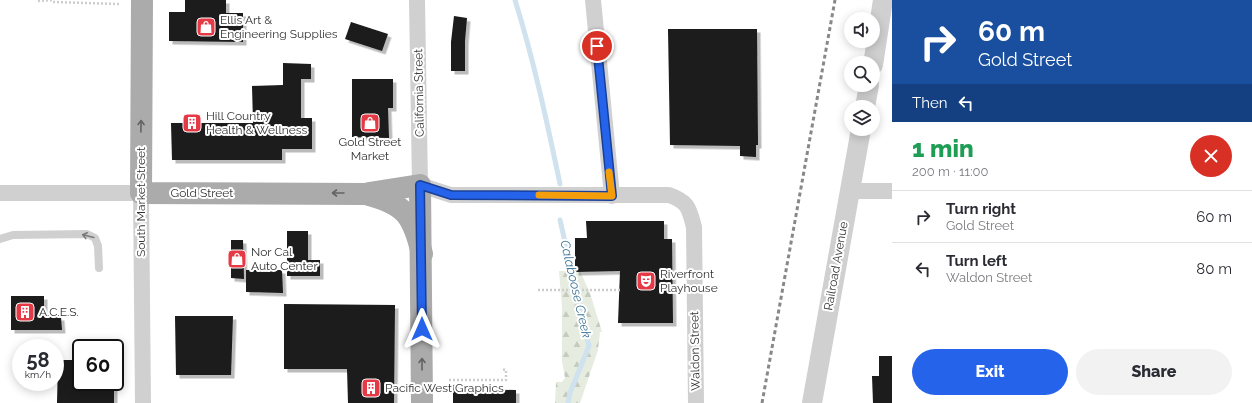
<!DOCTYPE html>
<meta charset="utf-8">
<style>
:root{--surface:#fff;--page:#f2f2f3;--text:#2b2b33;--muted:#7c7c81;--line:#e1e1e2;--accent:#2563eb}
body{margin:0;font-family:Raleway,sans-serif;background:var(--page);color:var(--text);height:100vh;display:flex;flex-direction:column;font-size:15px;white-space:nowrap}
*{box-sizing:border-box;margin:0}
p{font-size:13px;color:var(--muted)}
.icon{flex:none;width:22px;height:22px;fill:none;stroke:currentColor;stroke-width:2;stroke-linecap:round;stroke-linejoin:round}
.map{position:relative;flex:1;overflow:hidden}
.side{display:flex;flex-direction:column;background:var(--surface);width:360px}
.side>*{flex:none}
.guide{background:#1a4fa0;color:#fff;overflow:hidden}
.fabs{position:absolute;left:844px;top:12px;display:grid;gap:8px}
.fabs a{display:grid;place-items:center;width:36px;height:36px;border-radius:50%;background:var(--surface);box-shadow:0 2px 10px #0003;font-size:20px}
.speed{position:absolute;left:12px;top:339px;display:flex;gap:8px;font-size:20px;font-weight:700;text-align:center}
.speed>*{display:grid;place-content:center;width:52px;height:52px;border-radius:50%;background:var(--surface);box-shadow:0 2px 10px #0003;line-height:1}
.speed small{font-size:10px;font-weight:400}
.speed .limit{border:2px solid #111;border-radius:6px;background:#fff;color:#111}
.pin{position:absolute;display:grid;place-items:center;width:34px;height:34px;color:#fff;margin:-17px;border:2px solid #fff;border-radius:50%;box-shadow:0 1px 4px #0007}
.me{position:absolute;width:44px;margin:-22px;rotate:0deg;stroke-linejoin:round;filter:drop-shadow(0 0 3px #0008)}
.turn{display:flex;align-items:center;gap:14px;height:84px;padding:0 20px;font-size:18px}
.turn .icon{width:52px;height:52px;stroke-width:2.5}
.turn b{display:block;font-size:28px;line-height:34px}
.then{display:flex;align-items:center;height:38px;padding:0 20px;background:#0003;gap:8px;font-size:15px}
.round{display:grid;place-items:center;flex:none;width:42px;height:42px;border-radius:21px;background:var(--page)}
.head{display:flex;align-items:center;justify-content:space-between;height:68px;padding:0 20px}
h1{font-size:24px;font-weight:800;line-height:30px;color:#1e9e55}
.cta{display:flex;gap:8px;margin-top:auto;padding:8px 20px}
.cta a{flex:1;height:46px;border-radius:24px;background:var(--accent);color:#fff;font-size:16px;font-weight:800;line-height:46px;text-align:center}
.cta a+a{background:var(--page);color:var(--text)}
ul{padding:0;list-style:none}
li{display:flex;align-items:center;gap:12px;height:52px;padding:0 20px;border-top:1px solid var(--line)}
li div{flex:1}
li b{display:block;font-size:15px}
li em{font-style:normal}
main{display:flex;flex:1;min-height:0}
.map>svg:first-child{display:block}
</style>
<main>
<div class="map">
<svg width="892" height="403" viewBox="0 0 892 403">
<defs>
<pattern id="forest-firs" width="22" height="20" patternUnits="userSpaceOnUse"><rect width="22" height="20" fill="#e6ecdf"/><path d="M5 1l3.5 6h-7zM16 11l3.5 6h-7z" fill="#c6cbc0"/></pattern>
<filter id="shadow"><feDropShadow dx="3.5" dy="3.5" stdDeviation="0" flood-color="#0004"/></filter>
</defs>
<rect width="100%" height="100%" fill="#fff"/>
<!-- forest -->
<path fill="url(#forest-firs)" d="M559 271H580L590 293 602 332H600L598 350 580 403H555L556 382H562L565 378 562 361V307Z"/>
<g fill="none" stroke-linecap="round" stroke-linejoin="round">
<!-- stream -->
<g stroke="#cfe2ee" stroke-width="5">
<path d="M515 0C534 61 547 122 560 184"/>
<path d="M560 220 589 346 570 393 568 403"/>
</g>
</g>
<!-- building -->
<g fill="#1a1a1a" filter="url(#shadow)">
<path d="M185 0H226V13H243V42L169 41V12H185Z"/>
<path d="M454 16 467 18 465 41V71H451V42Z"/>
<path d="M351 22 388 34 382 51 345 39Z"/>
<path d="M668 29H757L758 145H756V157L740 156V146L670 145Z"/>
<path d="M283 63 311 64V79H301V118H312V149H282V160H172L171 123H253L252 86 283 85Z"/>
<path d="M352 79H393V108H388L389 138 352 137Z"/>
<path d="M586 221H664V239H672L673 323H618L620 271 575 272V238H587Z"/>
<path d="M287 231H308V260H320V276H287Z"/>
<path d="M231 240H243L244 279 231 278Z"/>
<path d="M246 270H282L283 293 246 292Z"/>
<path d="M11 296H44V316L61 317 62 330H11Z"/>
<path d="M284 304 395 305 394 403H348L347 369H284Z"/>
<path d="M175 316H233L231 375H176Z"/>
<path d="M879 356H892V403H873L872 376H879Z"/>
<path d="M58 360H81V382H114V403H57Z"/>
<path d="M465 384 466 389 516 390V403H453V385Z"/>
</g>
<g fill="none" stroke-linecap="round" stroke-linejoin="round">
<!-- path -->
<g stroke="#cdcdcd" stroke-width="2.5" stroke-dasharray="2 2" stroke-linecap="butt">
<path d="M38 1 53 0"/>
<path d="M53 2 119 4"/>
<path d="M538 290H620"/>
<path d="M449 380H506V370L501 369"/>
</g>
<!-- service -->
<path stroke="#d0d0d0" stroke-width="8" d="M0 239 13 235 87 234 95 238 98 246 99 268"/>
<!-- minor -->
<g stroke="#d0d0d0" stroke-width="16">
<path d="M417 0 420 185 451 195H669C689 202 689 209 694 227L696 403"/>
<path d="M593 0 612 196"/>
<path d="M850 191H892"/>
<path d="M0 193H141L143 403"/>
</g>
<!-- tertiary -->
<g stroke="#d0d0d0" stroke-width="20">
<path d="M873 65 883 0"/>
<path d="M865 107 869 85"/>
<path d="M812 403 861 129"/>
</g>
<!-- primary -->
<g stroke="#ababab" stroke-width="22">
<path d="M142 0 141 193 366 194C405 204 413 215 422 254"/>
<path d="M369 193 420 185 422 403"/>
</g>
<!-- rail -->
<path stroke="#888" stroke-width="3" stroke-dasharray="4 3" stroke-linecap="butt" d="M762 403 835 0"/>
</g>
<!-- one-way arrows -->
<defs><path id="oneway-shaft" d="M-6 0H5M1.5-3L5.5 0L1.5 3" fill="none" stroke-width="1.6" stroke-linecap="round" stroke-linejoin="round"/></defs>
<g stroke="#636363">
<use href="#oneway-shaft" transform="translate(141 126) rotate(-89)"/>
<use href="#oneway-shaft" transform="translate(338 193) rotate(-180)"/>
<use href="#oneway-shaft" transform="translate(422 364) rotate(-90)"/>
</g>
<use stroke="#7a7a7a" href="#oneway-shaft" transform="translate(88 236) rotate(-166)"/>
<g fill="none" stroke-linecap="round" stroke-linejoin="round">
<!-- route casing -->
<g stroke="#184099" stroke-width="10">
<path id="route" d="M422 329 420 185 451 195 612 196 597 46"/>
</g>
<!-- route -->
<use href="#route" stroke="#2563eb" stroke-width="7"/>
<!-- slow -->
<path stroke="#f59e0b" stroke-width="7" d="M539 195 612 196 609 172"/>
</g>
<!-- icons -->
<defs>
<g id="shop-square" transform="scale(1)"><rect x="-9" y="-9" width="18" height="18" rx="4" fill="#e63946" stroke="#fff"/><path d="M-5-2.5h2.3a2.7 3.5 0 0 1 5.4 0H5L5.5 6h-11ZM-1.5-2.5h3a1.5 2.3 0 0 0-3 0Z" fill="#fff"/></g>
<g id="building-square" transform="scale(1)"><rect x="-9" y="-9" width="18" height="18" rx="4" fill="#e63946" stroke="#fff"/><path d="M-4-6H4V6H1V3H-1V6H-4ZM-2.5-4.3h1.7v1.8h-1.7ZM.8-4.3h1.7v1.8H.8ZM-2.5-1h1.7V.8h-1.7ZM.8-1h1.7V.8H.8Z" fill="#fff"/></g>
<g id="theatre-square" transform="scale(1)"><rect x="-9" y="-9" width="18" height="18" rx="4" fill="#e63946" stroke="#fff"/><path d="M-5-5.5Q0-4 5-5.5V0Q5 5 0 6Q-5 5-5 0ZM-3.3-2.5H-1v1.5H-3.3ZM1-2.5H3.3v1.5H1ZM-2.8 1Q0 5.5 2.8 1Z" fill="#fff"/></g>
</defs>
<g fill-rule="evenodd">
<use href="#shop-square" x="206" y="27"/>
<use href="#building-square" x="192" y="123"/>
<use href="#shop-square" x="370" y="123"/>
<use href="#shop-square" x="237" y="259"/>
<use href="#theatre-square" x="646" y="281"/>
<use href="#building-square" x="25" y="312"/>
<use href="#building-square" x="371" y="388"/>
</g>
<g text-anchor="middle" dominant-baseline="central" stroke-width="4" stroke-linejoin="round" paint-order="stroke">
<!-- poi labels -->
<g font-size="12" fill="#333" stroke="#fff" text-anchor="start">
<text x="220" y="20">Ellis Art &amp;<tspan x="220" dy="14">Engineering Supplies</tspan></text>
<text x="206" y="116">Hill Country<tspan x="206" dy="14">Health &amp; Wellness</tspan></text>
<text x="370" y="142" text-anchor="middle">Gold Street<tspan x="370" dy="14">Market</tspan></text>
<text x="251" y="252">Nor Cal<tspan x="251" dy="14">Auto Center</tspan></text>
<text x="660" y="274">Riverfront<tspan x="660" dy="14">Playhouse</tspan></text>
<text x="39" y="312">A.C.E.S.</text>
<text x="385" y="388">Pacific West Graphics</text>
</g>
<!-- street labels -->
<g font-size="12" fill="#333" stroke="#fff">
<text transform="translate(419 93) rotate(-91)">California Street</text>
<text x="202" y="193">Gold Street</text>
<text transform="translate(141 202) rotate(-90)">South Market Street</text>
<text transform="translate(836 266) rotate(-80)">Railroad Avenue</text>
<text transform="translate(695 351) rotate(-91)">Waldon Street</text>
</g>
<!-- water labels -->
<g font-size="13" font-style="italic" fill="#3f7597" stroke="#fff">
<text transform="translate(576 289) rotate(77)">Calaboose Creek</text>
</g>
</g>
</svg>
<div class="fabs">
<a><svg class="icon" aria-label="sound" viewBox="0 0 24 24"><path d="M4 9h4l5-4v14l-5-4H4zM17 9q2 3 0 6"/></svg></a>
<a><svg class="icon" aria-label="search" viewBox="0 0 24 24"><circle cx="10" cy="10" r="6"/><path d="M15 15l6 6"/></svg></a>
<a><svg class="icon" aria-label="layers" viewBox="0 0 24 24"><path d="M12 4l9 5-9 5-9-5zM3 14l9 5 9-5"/></svg></a>
</div>
<div class="speed"><div>58<small>km/h</small></div><div class="limit">60</div></div>
<div class="pin" style="left:597px;top:46px;background:#d93025"><svg class="icon" aria-label="arrive" viewBox="0 0 24 24"><path d="M6 21V4h12l-3 4 3 4H6"/></svg></div>
<svg class="me" style="left:422px;top:329px" viewBox="-20 -20 40 40"><path d="M0-17L14 15 0 8-14 15z" fill="#2563eb" stroke="#fff" stroke-width="4"/></svg>
</div>
<section class="side">
<div class="guide">
<div class="turn"><svg class="icon" aria-label="right" viewBox="0 0 24 24"><path d="M7 20v-9h11M14 6l5 5-5 5"/></svg><div><b>60 m</b>Gold Street</div></div>
<div class="then">Then<svg class="icon" aria-label="left" viewBox="0 0 24 24"><path d="M17 20v-9H6M10 6l-5 5 5 5"/></svg></div>
</div>
<div class="head"><div><h1>1 min</h1><p>200 m · 11:00</p></div><a class="round" style="background:#d93025;color:#fff"><svg class="icon" aria-label="close" viewBox="0 0 24 24"><path d="M6 6l12 12M18 6L6 18"/></svg></a></div>
<ul>
<li><svg class="icon" aria-label="right" viewBox="0 0 24 24"><path d="M7 20v-9h11M14 6l5 5-5 5"/></svg><div><b>Turn right</b><p>Gold Street</p></div><em>60 m</em></li>
<li><svg class="icon" aria-label="left" viewBox="0 0 24 24"><path d="M17 20v-9H6M10 6l-5 5 5 5"/></svg><div><b>Turn left</b><p>Waldon Street</p></div><em>80 m</em></li>
</ul>
<div class="cta"><a>Exit</a><a>Share</a></div>
</section>
</main>
